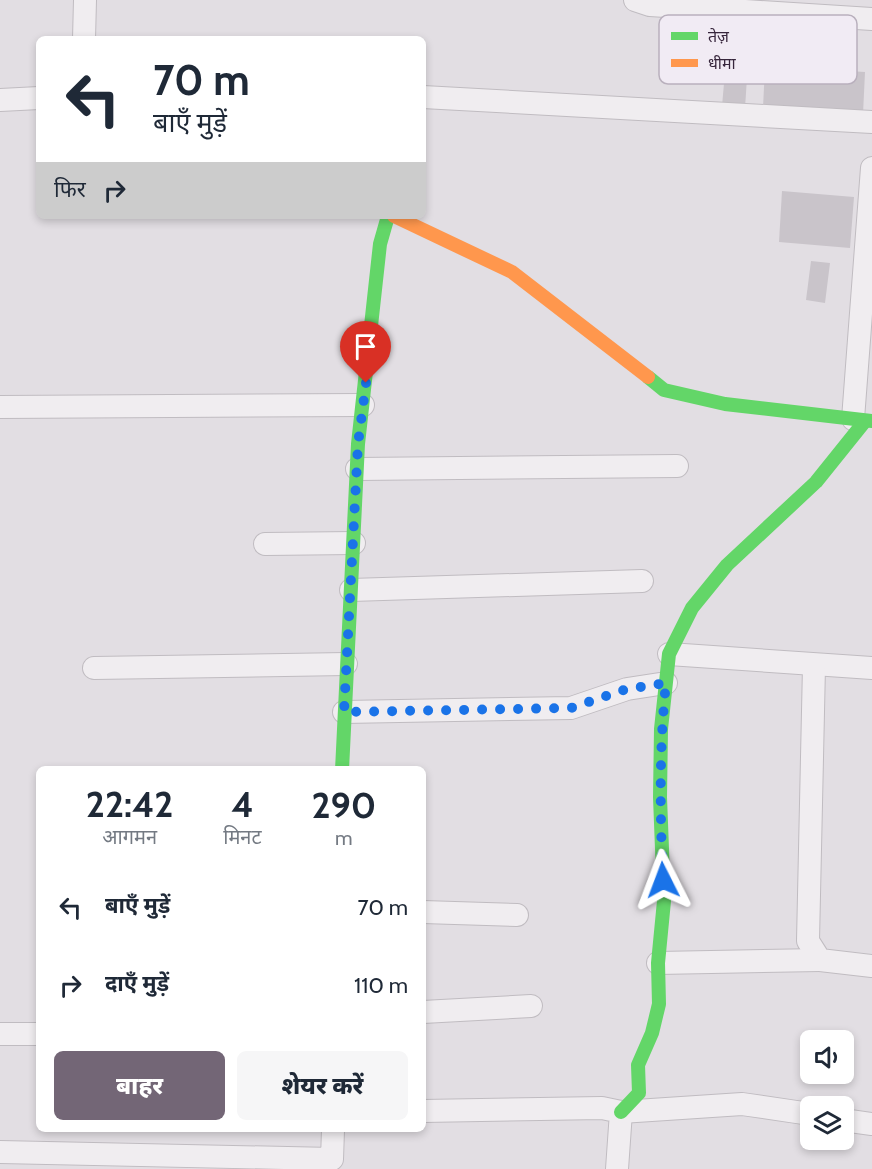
<!DOCTYPE html>
<html lang="hi">
<meta charset="utf-8">
<style>
:root{--surface:#fff;--page:#f6f6f7;--text:#1f2937;--muted:#747a83;--accent:#736676}
body{margin:0;font-family:Cabin,"Noto Sans Devanagari",sans-serif;background:var(--page);color:var(--text);height:100vh;display:flex;flex-direction:column;font-size:22px;white-space:nowrap}
*{box-sizing:border-box;margin:0}
p{font-size:20px;color:var(--muted)}
.icon{flex:none;width:33px;height:33px;fill:none;stroke:currentColor;stroke-width:2;stroke-linecap:round;stroke-linejoin:round}
.map{position:relative;flex:1;overflow:hidden}
.details{position:absolute;left:36px;top:766px;width:390px;height:366px;display:flex;flex-direction:column;background:var(--surface);border-radius:9px;box-shadow:0 3px 9px #0003}
.details>*{flex:none}
.guide{position:absolute;left:36px;top:36px;width:390px;height:183px;border-radius:9px;box-shadow:0 3px 9px #0003;background:#fff;color:var(--text);overflow:hidden}
.controls{position:absolute;left:800px;top:1030px;display:grid;gap:12px}
.controls a{display:grid;place-items:center;width:54px;height:54px;border-radius:9px;background:var(--surface);box-shadow:0 3px 9px #0003;font-size:30px}
.pin{position:absolute;display:grid;place-items:center;width:51px;height:51px;color:#fff;margin:-62px -26px;border-radius:50% 50% 50% 0;rotate:-45deg;box-shadow:0 0 6px #0007}
.pin .icon{rotate:45deg}
.me{position:absolute;width:66px;margin:-33px;rotate:357deg;stroke-linejoin:round;filter:drop-shadow(0 0 4px #0008)}
.turn{display:flex;align-items:center;gap:21px;height:126px;padding:0 18px;font-size:27px}
.turn .icon{width:78px;height:78px;stroke-width:2.5}
.turn b{display:block;font-size:42px;line-height:51px}
.then{display:flex;align-items:center;height:57px;padding:0 18px;background:#0003;gap:12px;font-size:22px}
.eta{display:flex;justify-content:space-evenly;align-items:center;height:102px;text-align:center}
.eta b{font-size:36px;font-weight:800;line-height:42px}
.button{display:flex;gap:12px;margin-top:auto;padding:12px 18px}
.button a{flex:1;height:69px;border-radius:9px;background:var(--accent);color:#fff;font-size:24px;font-weight:800;line-height:69px;text-align:center}
.button a+a{background:var(--page);color:var(--text)}
ul{padding:0;list-style:none}
li{display:flex;align-items:center;gap:18px;height:78px;padding:0 18px}
li div{flex:1}
li b{display:block;font-size:22px}
li em{font-style:normal}
.map>svg:first-child{display:block}
</style>
<div class="map">
<svg width="872" height="1169" viewBox="0 0 872 1169">
<rect width="100%" height="100%" fill="#e2dee3"/>
<!-- building -->
<g fill="#c9c4ca">
<path d="M726 61 748 63 745 108 722 106Z"/>
<path d="M765 66 865 72 863 114 763 108Z"/>
<path d="M782 191 854 197 850 248 779 242Z"/>
<path d="M811 261 830 263 825 303 806 300Z"/>
</g>
<g fill="none" stroke-linecap="round" stroke-linejoin="round">
<!-- street casing -->
<g stroke="#c0bcc1" stroke-width="24">
<g id="street">
<path d="M635 0 650 5 872 19"/>
<path d="M84 39 85 0"/>
<path d="M423 97 872 122"/>
<path d="M0 100 39 98"/>
<path d="M0 407 363 405"/>
<path d="M853 419 872 168"/>
<path d="M357 469 677 466"/>
<path d="M265 544 354 543"/>
<path d="M351 590 642 581"/>
<path d="M669 654 872 668"/>
<path d="M814 666 808 941 820 960 872 966"/>
<path d="M94 668 346 664"/>
<path d="M344 712 571 708 627 689 666 683"/>
<path d="M423 912 517 915"/>
<path d="M658 963 820 960"/>
<path d="M423 1012 531 1006"/>
<path d="M0 1034H39"/>
<path d="M423 1111 602 1108 621 1112 617 1169"/>
<path d="M621 1112 742 1104 810 1114"/>
<path d="M843 1120 872 1124"/>
<path d="M0 1152 332 1159 333 1130"/>
</g>
</g>
<!-- street -->
<use href="#street" stroke="#f0edf0" stroke-width="22"/>
<!-- fast -->
<g stroke="#63d668" stroke-width="14">
<path d="M648 377 664 390 725 404 872 421"/>
<path d="M342 770 358 444 380 244 388 216"/>
<path d="M621 1112 639 1093 638 1065 652 1033 659 1004 658 963 664 901 660 797 661 729 669 654 692 608 727 565 816 482 865 421"/>
</g>
<!-- slow -->
<path stroke="#ff974d" stroke-width="14" d="M394 216 512 272 648 377"/>
</g>
<g fill="none" stroke-linecap="round" stroke-linejoin="round">
<!-- route -->
<path stroke="#1a73e8" stroke-width="10" stroke-dasharray="0 18" d="M366 383 358 444 344 712 571 708 627 689 666 683C659 749 660 814 663 880"/>
</g>
<!-- legend -->
<rect x="659" y="15" width="198" height="69" rx="9" fill="#f1ebf4" stroke="#b9b0bd" stroke-width="1.5"/>
<rect x="671" y="32" width="27" height="8" fill="#63d668"/>
<rect x="671" y="59" width="27" height="8" fill="#ff974d"/>
<g font-size="16" fill="#37263c">
<text x="708" y="42">तेज़</text>
<text x="708" y="69">धीमा</text>
</g>
</svg>
<div class="controls">
<a><svg class="icon" aria-label="sound" viewBox="0 0 24 24"><path d="M4 9h4l5-4v14l-5-4H4zM17 9q2 3 0 6"/></svg></a>
<a><svg class="icon" aria-label="layers" viewBox="0 0 24 24"><path d="M12 4l9 5-9 5-9-5zM3 14l9 5 9-5"/></svg></a>
</div>
<div class="pin" style="left:366px;top:383px;background:#d93025"><svg class="icon" aria-label="arrive" viewBox="0 0 24 24"><path d="M6 21V4h12l-3 4 3 4H6"/></svg></div>
<svg class="me" style="left:663px;top:880px" viewBox="-20 -20 40 40"><path d="M0-17L14 15 0 8-14 15z" fill="#1a73e8" stroke="#fff" stroke-width="4"/></svg>
<div class="guide">
<div class="turn"><svg class="icon" aria-label="left" viewBox="0 0 24 24"><path d="M17 20v-9H6M10 6l-5 5 5 5"/></svg><div><b>70 m</b>बाएँ मुड़ें</div></div>
<div class="then">फिर<svg class="icon" aria-label="right" viewBox="0 0 24 24"><path d="M7 20v-9h11M14 6l5 5-5 5"/></svg></div>
</div>
<section class="details">
<div class="eta">
<div><b>22:42</b><p>आगमन</p></div>
<div><b>4</b><p>मिनट</p></div>
<div><b>290</b><p>m</p></div>
</div>
<ul>
<li><svg class="icon" aria-label="left" viewBox="0 0 24 24"><path d="M17 20v-9H6M10 6l-5 5 5 5"/></svg><div><b>बाएँ मुड़ें</b></div><em>70 m</em></li>
<li><svg class="icon" aria-label="right" viewBox="0 0 24 24"><path d="M7 20v-9h11M14 6l5 5-5 5"/></svg><div><b>दाएँ मुड़ें</b></div><em>110 m</em></li>
</ul>
<div class="button"><a>बाहर</a><a>शेयर करें</a></div>
</section>
</div>
